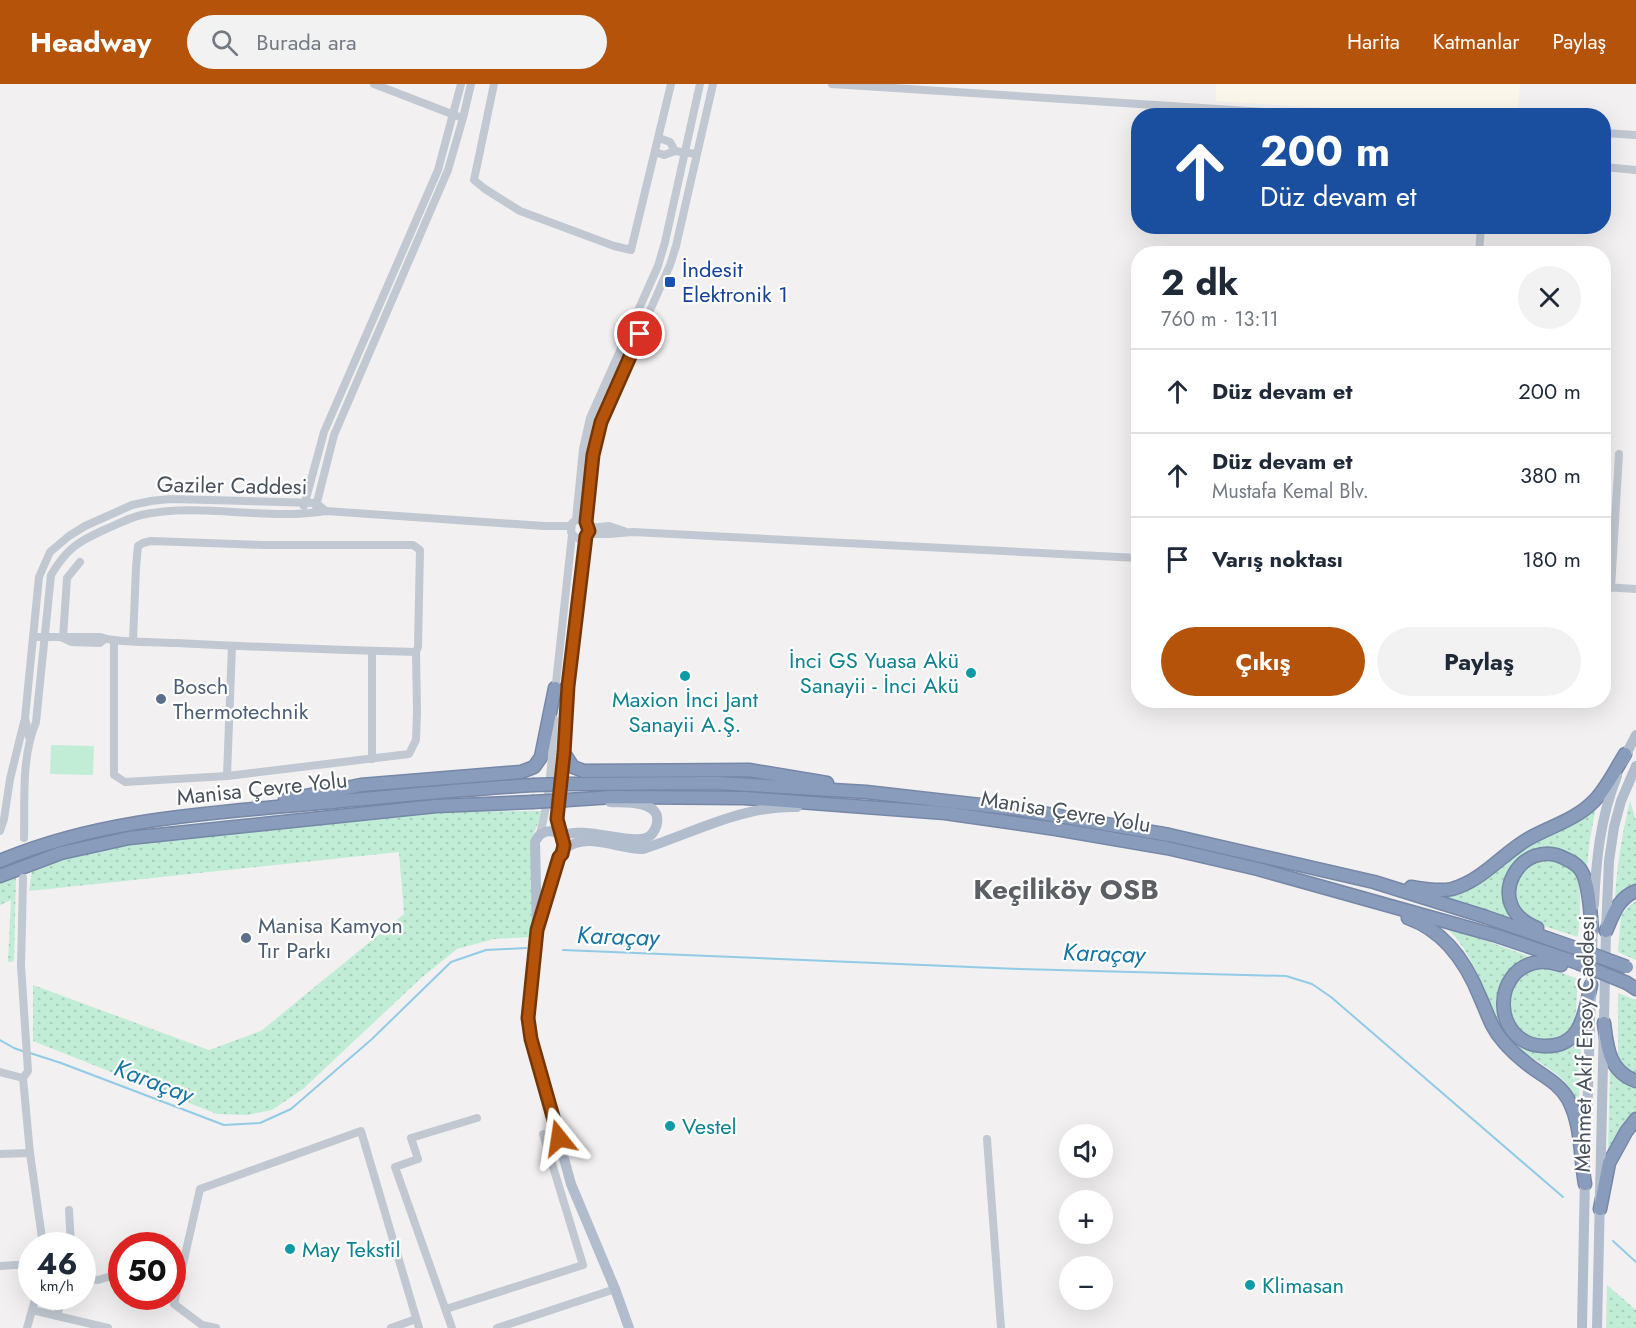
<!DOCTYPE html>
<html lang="tr">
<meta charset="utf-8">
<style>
:root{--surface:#fff;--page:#f2f2f3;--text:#1f2937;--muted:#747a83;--line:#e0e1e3;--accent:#b45309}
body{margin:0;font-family:Jost,sans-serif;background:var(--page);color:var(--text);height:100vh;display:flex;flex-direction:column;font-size:22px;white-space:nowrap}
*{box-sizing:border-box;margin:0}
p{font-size:20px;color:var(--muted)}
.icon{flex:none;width:33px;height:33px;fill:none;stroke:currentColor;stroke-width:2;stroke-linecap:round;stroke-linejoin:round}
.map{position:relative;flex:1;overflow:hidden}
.details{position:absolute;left:1131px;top:162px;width:480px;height:462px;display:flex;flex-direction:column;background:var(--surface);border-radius:24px;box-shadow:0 6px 24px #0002}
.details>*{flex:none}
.hud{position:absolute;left:1131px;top:24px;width:480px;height:126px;border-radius:24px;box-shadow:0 6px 24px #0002;background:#1a4fa0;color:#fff;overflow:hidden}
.controls{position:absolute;left:1059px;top:1040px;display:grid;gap:12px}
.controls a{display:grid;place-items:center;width:54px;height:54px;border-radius:50%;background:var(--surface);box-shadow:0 6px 24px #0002;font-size:30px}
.speed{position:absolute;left:18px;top:1148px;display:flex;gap:12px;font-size:30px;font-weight:700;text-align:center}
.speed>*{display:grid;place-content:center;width:78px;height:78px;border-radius:50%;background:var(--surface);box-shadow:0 6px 24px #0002;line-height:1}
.speed small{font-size:15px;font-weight:400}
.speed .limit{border:9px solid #d22;background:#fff;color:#111}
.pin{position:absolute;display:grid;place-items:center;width:51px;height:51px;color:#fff;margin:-26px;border:3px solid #fff;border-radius:50%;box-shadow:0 2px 6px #0007}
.me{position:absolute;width:66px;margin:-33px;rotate:345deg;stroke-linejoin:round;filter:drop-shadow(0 0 4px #0008)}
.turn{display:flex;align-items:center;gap:21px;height:126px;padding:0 30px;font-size:27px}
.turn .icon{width:78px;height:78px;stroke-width:2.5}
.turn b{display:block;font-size:42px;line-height:51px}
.round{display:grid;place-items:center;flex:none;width:63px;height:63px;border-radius:32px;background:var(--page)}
.headline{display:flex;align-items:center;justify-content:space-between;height:102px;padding:0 30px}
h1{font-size:36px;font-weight:700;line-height:45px}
.action{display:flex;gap:12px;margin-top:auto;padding:12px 30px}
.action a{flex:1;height:69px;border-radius:36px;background:var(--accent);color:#fff;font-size:24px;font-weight:700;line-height:69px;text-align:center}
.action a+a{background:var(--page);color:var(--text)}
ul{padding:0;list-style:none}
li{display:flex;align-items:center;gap:18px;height:84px;padding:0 30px;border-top:2px solid var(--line)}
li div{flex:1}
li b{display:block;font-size:22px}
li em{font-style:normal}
header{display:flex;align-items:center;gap:36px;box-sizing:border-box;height:84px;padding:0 30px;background:var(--accent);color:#fff}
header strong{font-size:28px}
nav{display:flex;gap:33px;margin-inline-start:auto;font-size:21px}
.search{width:420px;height:54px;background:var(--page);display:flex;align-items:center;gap:15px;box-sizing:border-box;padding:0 21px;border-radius:33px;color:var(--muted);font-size:22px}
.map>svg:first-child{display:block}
</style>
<header>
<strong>Headway</strong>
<div class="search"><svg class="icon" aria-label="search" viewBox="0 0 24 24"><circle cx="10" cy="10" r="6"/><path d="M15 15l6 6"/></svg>Burada ara</div>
<nav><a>Harita</a><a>Katmanlar</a><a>Paylaş</a></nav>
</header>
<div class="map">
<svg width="1636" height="1244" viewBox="0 0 1636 1244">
<defs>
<pattern id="green-dots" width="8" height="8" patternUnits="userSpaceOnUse" patternTransform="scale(1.5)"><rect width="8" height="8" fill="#c1edd7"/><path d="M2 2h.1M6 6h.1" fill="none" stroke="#a7cdbb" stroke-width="1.8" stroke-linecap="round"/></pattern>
</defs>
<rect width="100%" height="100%" fill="#f2f0f0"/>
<!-- commercial -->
<path fill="#fbf8eb" d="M1216 0H1520L1518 31H1440L1216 17Z"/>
<!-- green -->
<g fill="url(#green-dots)">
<path d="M1630 717 1636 737V802L1627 805 1615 814C1617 781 1622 749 1630 717Z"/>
<path d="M1596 723 1590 755 1587 783C1570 766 1559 761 1535 766L1505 814 1507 826 1512 836 1438 811 1471 804 1511 769 1578 738Z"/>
<path d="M543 727 532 754 536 813 530 853 494 855 457 865 421 894 303 1005 272 1026 247 1031 217 1030 33 957V901L209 966 261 947 404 830 399 768 29 807 32 786 65 775 137 759 435 728Z"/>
<path d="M1552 775C1559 777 1568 779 1573 785 1584 797 1579 836 1578 853L1534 839 1515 821C1516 790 1516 777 1552 775Z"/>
<path d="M16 790 14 876 11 878H8L11 816 0 821V799Z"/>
<path d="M1636 817V876L1618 868 1621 832 1629 822Z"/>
<path d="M1445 842 1531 873 1517 882 1500 906 1520 959H1571L1581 952 1579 1020C1574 1011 1569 1001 1561 994 1545 979 1523 972 1509 955 1499 943 1493 928 1487 913 1476 886 1467 863 1445 842Z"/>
<path d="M1545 882 1578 895C1577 906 1577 927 1574 937 1571 944 1565 950 1559 953 1552 957 1544 957 1536 955 1504 949 1502 904 1527 887 1532 884 1539 883 1545 882Z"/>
<path d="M1618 909 1636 916V991L1630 989 1618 974Z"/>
<path d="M1610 986 1624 998 1636 1003V1027C1624 1039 1616 1054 1608 1069Z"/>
<path d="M1607 1201 1636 1226V1244H1606Z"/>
</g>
<!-- pitch -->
<path fill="#c1edd7" d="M51 661 94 662 93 691 50 690Z"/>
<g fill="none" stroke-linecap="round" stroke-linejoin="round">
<!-- stream -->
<g stroke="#91cbe7" stroke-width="2">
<path d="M563 866 1020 885 1286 892 1312 900 1331 913 1563 1113"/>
<path d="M0 956 14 964 25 968"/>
<path d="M30 969 61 979 224 1041 260 1039 291 1025 372 955 451 878 486 866 526 864"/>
<path d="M1613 1157 1636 1178"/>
</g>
<!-- highway casing -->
<g stroke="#7687a7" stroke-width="15">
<g id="highway">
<path d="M564 669 573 683 584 687 749 686 827 699"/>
<path d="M567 700 717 699 866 708 1024 726 1169 751 1374 798 1486 833 1578 865"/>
<path d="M285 716 361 701 521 688 534 683 541 673 555 604"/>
<path d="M567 716 613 713 744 714 945 729 1056 745 1167 764 1258 785 1494 851 1578 879"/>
<path d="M0 777C94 737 197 730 298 721 376 714 454 706 533 701"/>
<path d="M0 792 61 769 129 754 436 722 532 718"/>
<path d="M1411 803C1424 805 1439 808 1452 805 1482 797 1502 770 1528 755 1551 742 1576 736 1595 716 1607 703 1616 685 1625 670"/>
<path d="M1408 834C1445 847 1466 878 1480 913 1487 928 1491 944 1503 957 1512 968 1523 977 1534 985 1547 994 1560 1001 1568 1015 1582 1041 1580 1072 1585 1100"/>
<path d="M1537 844C1479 821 1522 750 1566 775 1573 778 1580 783 1583 790 1590 806 1590 827 1592 845"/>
<path d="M1606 847C1613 831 1618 814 1636 807"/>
<path d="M1561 881C1554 879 1547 877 1539 878 1491 884 1491 959 1543 962 1582 964 1584 930 1591 901"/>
<path d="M1627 899 1636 905"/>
<path d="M1604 939C1607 964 1609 987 1636 997"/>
<path d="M1600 1125 1609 1079 1626 1048 1636 1035"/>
</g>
</g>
<!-- minor -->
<g stroke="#c1c8d1" stroke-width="8">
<path d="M374 0 457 32"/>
<path d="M494 0 474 96 485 105 520 127 614 162 631 166 671 0"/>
<path d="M832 0 1324 32"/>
<path d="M1604 49 1636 51"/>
<path d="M659 54 670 58 675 67"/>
<path d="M655 68 664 71 675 67 696 70"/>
<path d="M1604 83 1636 86"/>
<path d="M1479 170 1481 142"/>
<path d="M304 422 324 348 438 86 461 0"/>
<path d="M316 422 334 351 448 86 463 34 471 0"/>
<path d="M576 436 583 365 590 334 658 182 665 158 700 0"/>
<path d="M586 438 593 371 601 338 670 181 676 162 713 0"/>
<path d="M589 444 609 442 624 447"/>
<path d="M588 450V441C584 435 578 434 572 439L571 448 575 453 580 455 588 450H609L633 448 1138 474"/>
<path d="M1604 468H1613"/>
<path d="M1604 503 1636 505"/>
<path d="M1611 504 1619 370"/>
<path d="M33 553H100C114 559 159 558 177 559 257 563 336 566 416 568L418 563 420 466 413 461H264L151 457 143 459 138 462 136 483 133 557"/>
<path d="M63 554 67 494 80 478"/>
<path d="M63 554 71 558 100 559 105 555"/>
<path d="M114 556V691L125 698 227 692 232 562"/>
<path d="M372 567V675"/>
<path d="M555 608 572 451"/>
<path d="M29 653 25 634 39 493 50 468 69 452 85 442 132 421 151 417 170 415 316 419 326 427"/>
<path d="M227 692 409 670 416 656 417 628 416 568"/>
<path d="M0 747 4 735 10 695 24 638"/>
<path d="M540 750C550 712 552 674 554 635"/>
<path d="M561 752 557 735 564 669 568 602 586 452"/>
<path d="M24 754C25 716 21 674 36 638L51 491C67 464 79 457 106 445 118 440 129 434 141 431 201 418 265 437 326 427L544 442H571"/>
<path d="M23 794 21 882 28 987 23 994 30 1069 43 1161"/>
<path d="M0 988 23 994"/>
<path d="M987 1055 1001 1244"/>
<path d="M0 1070 30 1069"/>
<path d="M69 1126 71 1161"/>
<path d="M0 1182 32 1180"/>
<path d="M82 1194 98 1196 108 1193"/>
<path d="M446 1225 583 1181 543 1050"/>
<path d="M32 1226 108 1244"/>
<path d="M57 1232 63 1212"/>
<path d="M27 1244 36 1212"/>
<path d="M216 1244 202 1241 174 1220 200 1105 361 1047 419 1244"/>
<path d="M391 1244 416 1235"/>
<path d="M452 1244 395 1083 418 1075 411 1054 477 1034"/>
<path d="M497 1244 615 1205"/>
</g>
<!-- major -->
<g stroke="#b1bccd" stroke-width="10">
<path d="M1622 678 1636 651"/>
<path d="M561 752C587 740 639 766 652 750 656 745 658 738 657 732 652 716 623 719 610 718"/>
<path d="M564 765C589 747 615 765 643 765 693 749 743 721 797 723"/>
<path d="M1594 821C1596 777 1600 734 1617 692"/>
<path d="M537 846 559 773C575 753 546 735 535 758L537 846 528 934 531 955 571 1100 615 1205 629 1244"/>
<path d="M1586 1073 1593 836"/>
<path d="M1582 1244 1585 1091"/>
<path d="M1597 1244 1606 847 1609 777 1614 743 1621 717 1636 682"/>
</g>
<!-- highway -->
<use href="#highway" stroke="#8a9cbb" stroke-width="12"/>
<!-- highway-bridge casing -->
<g stroke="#7687a7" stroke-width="15" stroke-linecap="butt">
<g id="highway-bridge">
<path d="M533 701 567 700"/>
<path d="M532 718 567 716"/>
<path d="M1578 865 1627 883"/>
<path d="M1578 879 1627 899"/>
</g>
</g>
<!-- highway-bridge -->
<use href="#highway-bridge" stroke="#8a9cbb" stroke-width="12"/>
</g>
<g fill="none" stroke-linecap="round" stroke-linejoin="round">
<!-- route casing -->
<g stroke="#753606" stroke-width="15">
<path id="route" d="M559 1054 531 955 528 934 537 846 559 773 562 770 564 761 557 735 564 669 568 602 586 452 589 447 586 438 593 371 601 338 640 250"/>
</g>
<!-- route -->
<use href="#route" stroke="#b45309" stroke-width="10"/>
</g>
<!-- markers -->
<rect fill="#1a4fb4" stroke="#fff" stroke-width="2" x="664" y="192" width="12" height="12" rx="3"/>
<g fill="#0f9aa8" stroke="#fff" stroke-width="2">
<circle cx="971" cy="589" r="6"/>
<circle cx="685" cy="592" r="6"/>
<circle cx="670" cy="1042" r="6"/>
<circle cx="290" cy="1165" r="6"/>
<circle cx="1250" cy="1201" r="6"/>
</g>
<g fill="#5c6f8a" stroke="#fff" stroke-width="2">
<circle cx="161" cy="615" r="6"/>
<circle cx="246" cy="854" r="6"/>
</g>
<g text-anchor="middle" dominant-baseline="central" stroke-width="4.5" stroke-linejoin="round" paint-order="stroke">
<!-- transit labels -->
<g font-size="22" fill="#164399" stroke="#fff" text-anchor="start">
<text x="682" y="185">İndesit<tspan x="682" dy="25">Elektronik 1</tspan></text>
</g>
<!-- street labels -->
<g font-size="22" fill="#49515c" stroke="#fff">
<text transform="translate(232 401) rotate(1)">Gaziler Caddesi</text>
<text transform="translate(262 704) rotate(-6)">Manisa Çevre Yolu</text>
<text transform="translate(1066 727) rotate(9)">Manisa Çevre Yolu</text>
<text transform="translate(1584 960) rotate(-89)">Mehmet Akif Ersoy Caddesi</text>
</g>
<!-- culture labels -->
<g font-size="22" fill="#0d838f" stroke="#fff" text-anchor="start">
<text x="959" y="576" text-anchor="end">İnci GS Yuasa Akü<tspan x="959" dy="25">Sanayii - İnci Akü</tspan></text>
<text x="685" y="615" text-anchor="middle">Maxion İnci Jant<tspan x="685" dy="25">Sanayii A.Ş.</tspan></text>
<text x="682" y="1042">Vestel</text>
<text x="302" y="1165">May Tekstil</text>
<text x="1262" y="1201">Klimasan</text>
</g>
<!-- service labels -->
<g font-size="22" fill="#4e5e75" stroke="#fff" text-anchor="start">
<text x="173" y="602">Bosch<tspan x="173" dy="25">Thermotechnik</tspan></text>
<text x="258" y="841">Manisa Kamyon<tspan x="258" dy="25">Tır Parkı</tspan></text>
</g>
<!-- water labels -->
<g font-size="24" font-style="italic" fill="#1574a3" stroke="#fff">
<text transform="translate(618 852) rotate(2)">Karaçay</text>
<text transform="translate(1104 869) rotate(2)">Karaçay</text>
<text transform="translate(154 997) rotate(21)">Karaçay</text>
</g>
<!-- district labels -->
<g font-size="28" font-weight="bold" fill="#5c5f64" stroke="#fff">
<text x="1066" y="805">Keçiliköy OSB</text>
</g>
</g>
</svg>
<div class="controls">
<a><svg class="icon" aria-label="sound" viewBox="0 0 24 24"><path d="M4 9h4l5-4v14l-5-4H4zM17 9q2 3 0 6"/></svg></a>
<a>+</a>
<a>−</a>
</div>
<div class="speed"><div>46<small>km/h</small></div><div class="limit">50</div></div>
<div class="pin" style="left:640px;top:250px;background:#d93025"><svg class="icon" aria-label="arrive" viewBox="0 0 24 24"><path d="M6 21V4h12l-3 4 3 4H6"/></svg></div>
<svg class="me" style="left:559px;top:1054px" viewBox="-20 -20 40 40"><path d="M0-17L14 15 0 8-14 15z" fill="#b45309" stroke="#fff" stroke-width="4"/></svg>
<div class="hud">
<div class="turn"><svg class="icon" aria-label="ahead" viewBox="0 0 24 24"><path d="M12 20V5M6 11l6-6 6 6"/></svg><div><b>200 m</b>Düz devam et</div></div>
</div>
<section class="details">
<div class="headline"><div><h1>2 dk</h1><p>760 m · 13:11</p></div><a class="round"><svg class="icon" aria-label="close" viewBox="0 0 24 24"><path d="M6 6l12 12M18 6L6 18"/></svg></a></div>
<ul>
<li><svg class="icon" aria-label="ahead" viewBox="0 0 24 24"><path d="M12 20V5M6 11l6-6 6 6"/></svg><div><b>Düz devam et</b></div><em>200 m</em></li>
<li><svg class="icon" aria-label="ahead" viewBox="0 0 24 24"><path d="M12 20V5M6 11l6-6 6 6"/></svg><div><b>Düz devam et</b><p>Mustafa Kemal Blv.</p></div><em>380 m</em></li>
<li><svg class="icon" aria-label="arrive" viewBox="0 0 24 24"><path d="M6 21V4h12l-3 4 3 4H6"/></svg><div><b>Varış noktası</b></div><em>180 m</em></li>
</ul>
<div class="action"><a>Çıkış</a><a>Paylaş</a></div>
</section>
</div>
